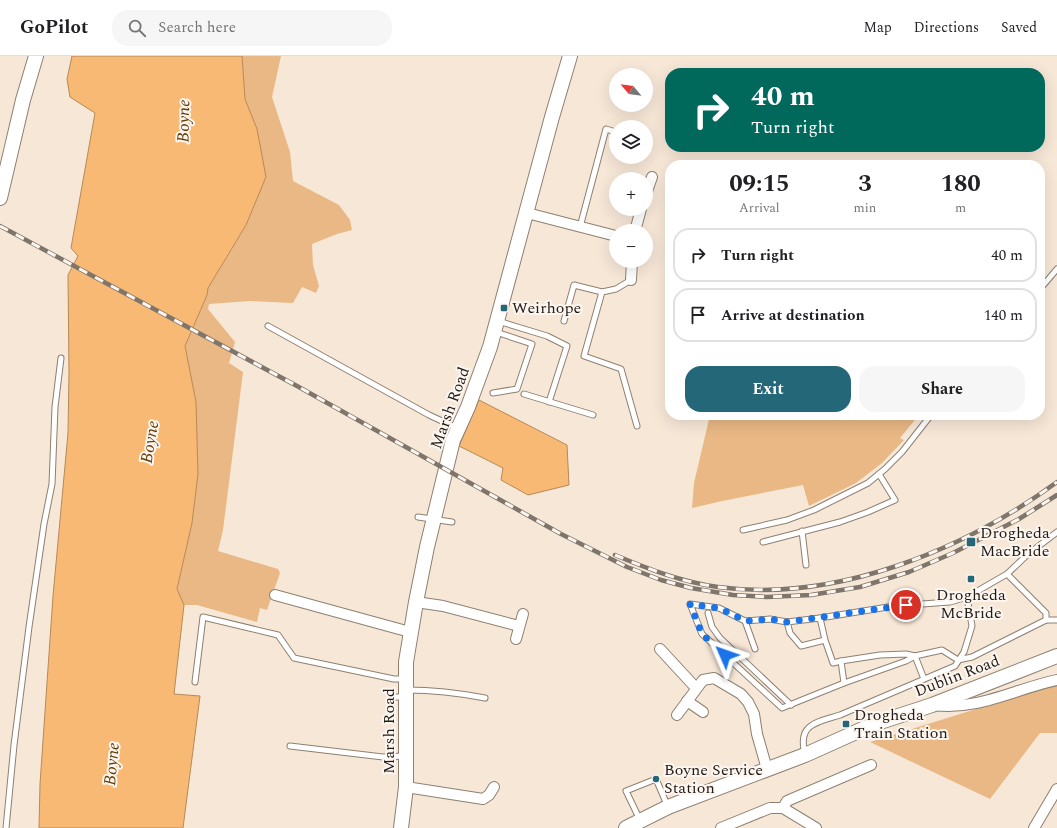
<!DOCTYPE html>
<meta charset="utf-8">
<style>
:root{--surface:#fff;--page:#f6f6f6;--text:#202124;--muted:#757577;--line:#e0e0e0;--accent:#236779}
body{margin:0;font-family:Spectral,serif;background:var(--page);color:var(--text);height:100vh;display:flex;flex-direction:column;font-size:15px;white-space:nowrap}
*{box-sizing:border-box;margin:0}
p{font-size:13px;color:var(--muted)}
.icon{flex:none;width:22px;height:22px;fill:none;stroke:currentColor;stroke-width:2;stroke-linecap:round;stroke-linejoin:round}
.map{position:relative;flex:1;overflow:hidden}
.sheet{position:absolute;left:665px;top:104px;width:380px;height:260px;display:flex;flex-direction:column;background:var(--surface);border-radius:16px;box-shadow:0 4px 16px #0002}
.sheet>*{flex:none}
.hud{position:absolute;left:665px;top:12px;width:380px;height:84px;border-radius:16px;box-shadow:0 4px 16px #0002;background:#00695c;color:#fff;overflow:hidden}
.needle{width:26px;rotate:299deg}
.fabs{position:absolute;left:609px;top:12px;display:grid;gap:8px}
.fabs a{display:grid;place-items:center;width:44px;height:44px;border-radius:50%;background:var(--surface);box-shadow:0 4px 16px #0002;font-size:20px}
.pin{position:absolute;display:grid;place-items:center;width:34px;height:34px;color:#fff;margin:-17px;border:2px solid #fff;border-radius:50%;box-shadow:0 1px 4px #0007}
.me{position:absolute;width:44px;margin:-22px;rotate:313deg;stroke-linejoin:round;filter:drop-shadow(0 0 3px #0008)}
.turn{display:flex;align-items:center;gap:14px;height:84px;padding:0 20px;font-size:18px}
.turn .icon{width:52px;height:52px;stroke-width:2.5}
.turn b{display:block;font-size:28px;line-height:34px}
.eta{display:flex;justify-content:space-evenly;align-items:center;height:68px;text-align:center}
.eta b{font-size:24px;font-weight:700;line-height:28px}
.primary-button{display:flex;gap:8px;margin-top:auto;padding:8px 20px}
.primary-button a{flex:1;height:46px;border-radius:16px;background:var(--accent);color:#fff;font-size:16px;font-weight:700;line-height:46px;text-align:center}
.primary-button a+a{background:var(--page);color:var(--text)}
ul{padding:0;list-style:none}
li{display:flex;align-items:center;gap:12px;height:54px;margin:0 8px 6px;padding:0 12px;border:2px solid var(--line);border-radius:16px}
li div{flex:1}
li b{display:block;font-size:15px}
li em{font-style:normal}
header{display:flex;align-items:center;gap:24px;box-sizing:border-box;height:56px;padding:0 20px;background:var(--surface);border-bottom:1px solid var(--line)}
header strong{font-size:19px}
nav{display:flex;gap:22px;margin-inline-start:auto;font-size:14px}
.search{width:280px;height:36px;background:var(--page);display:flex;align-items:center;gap:10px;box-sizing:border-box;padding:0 14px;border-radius:16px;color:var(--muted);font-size:15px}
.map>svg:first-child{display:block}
</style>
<header>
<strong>GoPilot</strong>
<div class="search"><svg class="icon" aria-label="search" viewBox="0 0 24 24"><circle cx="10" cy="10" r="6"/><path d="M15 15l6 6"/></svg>Search here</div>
<nav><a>Map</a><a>Directions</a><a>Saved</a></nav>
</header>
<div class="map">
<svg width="1057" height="772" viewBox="0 0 1057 772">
<rect width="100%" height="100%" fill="#f7e7d7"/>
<!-- green -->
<g fill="#e9b884">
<path d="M242 0H281L272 41 290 96 293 125 339 149 350 164 352 174 337 178 312 188 313 209 319 230 316 237 302 231 293 247 249 245 209 248 208 253 235 286 229 307 243 316 223 474 218 495 278 513 280 517 267 554 260 552 257 566 197 549H184L177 533 192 467 196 346 185 290 207 239 208 232 246 169 257 73 245 43Z"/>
<path d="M710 359H919L900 382 904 384 882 407 856 427 809 450 803 429 722 445 692 452 694 427Z"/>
<path d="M1057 628V677H1040L990 743 870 686Z"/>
</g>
<!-- water -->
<g fill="#f7b974" stroke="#b68a58">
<path d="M72 0H242L245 43 257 73 266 121 246 169 208 232 207 239 185 290 196 346 198 418 192 467 177 533 184 549 174 638 200 640 183 772H39L40 728 53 540 68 377 69 317 68 219 78 200 71 192 95 57 70 41 67 23Z"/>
<path d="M479 344 567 389 569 429 528 439 501 424 503 412 459 390Z"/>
</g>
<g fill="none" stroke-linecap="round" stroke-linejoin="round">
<!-- service casing -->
<g stroke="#8e8071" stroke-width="7">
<g id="service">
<path d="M580 171 606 73 616 76"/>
<path d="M631 224 616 233 602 236 584 300 621 313 637 370"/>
<path d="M1040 233 1057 213"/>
<path d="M498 265 547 280 567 290 549 346"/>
<path d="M564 265 574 229 602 236"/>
<path d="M268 270 429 359 457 372"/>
<path d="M493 337 517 333 532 288 496 276"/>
<path d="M524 338 593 359"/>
<path d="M418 461 452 466"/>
<path d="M743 474 787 464 814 454 868 427 885 413 902 396 931 359"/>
<path d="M802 475 806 509"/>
<path d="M763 486 840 466 868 456 895 444 879 418"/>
<path d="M1007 518 1027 499 1057 476"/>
<path d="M708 557 712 571 720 582 791 649"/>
<path d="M820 562 894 550 950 546 967 541 1007 518 1046 557V564L972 601 958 604 942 594 915 600 924 623"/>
<path d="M1046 564H1057"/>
<path d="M745 565 719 552 690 548 702 578 782 652 844 627"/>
<path d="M825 584 801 590 790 577 787 566 820 562 825 584 833 607 841 605"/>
<path d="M755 593 745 565 770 563 787 566"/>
<path d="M906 598 915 600 906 605 844 627 841 605 880 599Z"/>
<path d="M195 626 203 561 278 579 294 602 394 623H405"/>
<path d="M407 634C434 634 459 637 485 642"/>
<path d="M393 641H405"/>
<path d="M290 690 383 701 404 700"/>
<path d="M805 698C797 668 817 666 840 659L955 610 964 596 972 570 967 541"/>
<path d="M640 764 626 735 656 723 668 751"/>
<path d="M6 772 14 689 29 571 44 468 52 428 55 351 61 302"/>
</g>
</g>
<!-- minor casing -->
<g stroke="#8e8071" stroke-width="12">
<g id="minor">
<path d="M646 138 652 121"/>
<path d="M527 157 616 180"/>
<path d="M635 175 641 153"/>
<path d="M631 224 632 205"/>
<path d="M275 539 410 576"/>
<path d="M416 546 443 550 519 570"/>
<path d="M516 583 523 558"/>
<path d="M660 593 696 632"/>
<path d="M687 645 703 656"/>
<path d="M933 649C978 655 1014 633 1057 624"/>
<path d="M677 659 703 624 714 622 741 638 748 646 754 658 757 678 767 713"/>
<path d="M406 731 483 743 489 739 494 731"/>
<path d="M783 752 787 745 871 709"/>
<path d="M721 772 770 752H783L816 772"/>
<path d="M1034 772 1057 733"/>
</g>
</g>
<!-- secondary casing -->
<g stroke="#8e8071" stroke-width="16">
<g id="secondary">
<path d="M0 142 23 44 36 0"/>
<path d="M401 772 406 731V606L416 546 427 491 453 384 468 351 490 291 552 61 570 0"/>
<path d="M626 772 668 751 805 699 874 668 932 649 1057 600"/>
</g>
</g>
<!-- service -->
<use href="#service" stroke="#fff" stroke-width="5"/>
<!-- minor -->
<use href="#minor" stroke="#fff" stroke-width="10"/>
<!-- secondary -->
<use href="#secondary" stroke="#fff" stroke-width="14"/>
<!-- rail casing -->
<g stroke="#7f756a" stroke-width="4.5">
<g id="rail">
<path d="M0 170 297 330 561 478 627 511 661 524 691 532 733 539 767 541 811 539 860 531 909 516 953 497 1019 463 1057 439"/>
<path d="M615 499C648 513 682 526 718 531 835 547 964 494 1057 426"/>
</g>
</g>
<!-- rail -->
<use href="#rail" stroke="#fdf6f0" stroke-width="3" stroke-dasharray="9" stroke-linecap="butt"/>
</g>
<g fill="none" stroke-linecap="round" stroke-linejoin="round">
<!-- route -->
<path stroke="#1a73e8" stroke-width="7" stroke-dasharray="0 12.6" d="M725 599 702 578 690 548 719 552 746 565 770 563 787 566 906 549"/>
</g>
<!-- markers -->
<g fill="#236779" stroke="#fdf6f0" stroke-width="1.5">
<rect x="500" y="248" width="8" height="8" rx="2"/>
<rect x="966" y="481" width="10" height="10" rx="2"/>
<rect x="967" y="519" width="8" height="8" rx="2"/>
<rect x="842" y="664" width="8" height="8" rx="2"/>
<circle cx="656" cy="723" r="4"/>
</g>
<g text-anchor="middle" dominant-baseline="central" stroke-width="4" stroke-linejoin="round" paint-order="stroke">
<!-- poi labels -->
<g font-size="16" fill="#201b15" stroke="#fdf6f0" text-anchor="start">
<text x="512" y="252">Weirhope</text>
<text x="980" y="477">Drogheda<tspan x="980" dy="18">MacBride</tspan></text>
<text x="971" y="539" text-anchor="middle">Drogheda<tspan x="971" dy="18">McBride</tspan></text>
<text x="854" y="659">Drogheda<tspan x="854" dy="18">Train Station</tspan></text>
<text x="664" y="714">Boyne Service<tspan x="664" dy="18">Station</tspan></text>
</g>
<!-- street labels -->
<g font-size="16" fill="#201b15" stroke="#fdf6f0">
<text transform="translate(450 352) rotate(-70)">Marsh Road</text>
<text transform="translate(957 620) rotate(-21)">Dublin Road</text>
<text transform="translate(389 675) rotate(-90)">Marsh Road</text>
</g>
<!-- water labels -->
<g font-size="17" font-style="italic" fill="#613900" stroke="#fdf6f0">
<text transform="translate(184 65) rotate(-89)">Boyne</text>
<text transform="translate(150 386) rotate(-81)">Boyne</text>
<text transform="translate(112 708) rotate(-85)">Boyne</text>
</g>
</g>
</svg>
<div class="fabs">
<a><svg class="needle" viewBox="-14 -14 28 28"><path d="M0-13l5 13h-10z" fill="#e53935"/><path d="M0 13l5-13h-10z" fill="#757577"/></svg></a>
<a><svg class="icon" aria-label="layers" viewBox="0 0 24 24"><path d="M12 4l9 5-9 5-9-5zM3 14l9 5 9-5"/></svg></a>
<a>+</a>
<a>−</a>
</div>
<div class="pin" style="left:906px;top:549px;background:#d93025"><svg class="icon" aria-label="arrive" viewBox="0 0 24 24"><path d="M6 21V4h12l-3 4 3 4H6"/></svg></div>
<svg class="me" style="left:725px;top:599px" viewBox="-20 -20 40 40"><path d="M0-17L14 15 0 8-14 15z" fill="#1a73e8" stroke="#fff" stroke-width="4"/></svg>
<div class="hud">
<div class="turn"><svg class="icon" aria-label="right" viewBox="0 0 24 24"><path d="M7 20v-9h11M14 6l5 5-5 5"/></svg><div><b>40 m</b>Turn right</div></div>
</div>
<section class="sheet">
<div class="eta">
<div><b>09:15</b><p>Arrival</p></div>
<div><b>3</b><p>min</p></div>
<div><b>180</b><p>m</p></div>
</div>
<ul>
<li><svg class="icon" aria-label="right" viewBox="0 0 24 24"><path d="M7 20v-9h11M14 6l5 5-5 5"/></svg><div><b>Turn right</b></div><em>40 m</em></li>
<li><svg class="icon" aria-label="arrive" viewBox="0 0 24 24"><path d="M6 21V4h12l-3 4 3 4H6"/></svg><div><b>Arrive at destination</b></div><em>140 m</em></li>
</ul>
<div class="primary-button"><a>Exit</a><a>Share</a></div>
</section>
</div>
